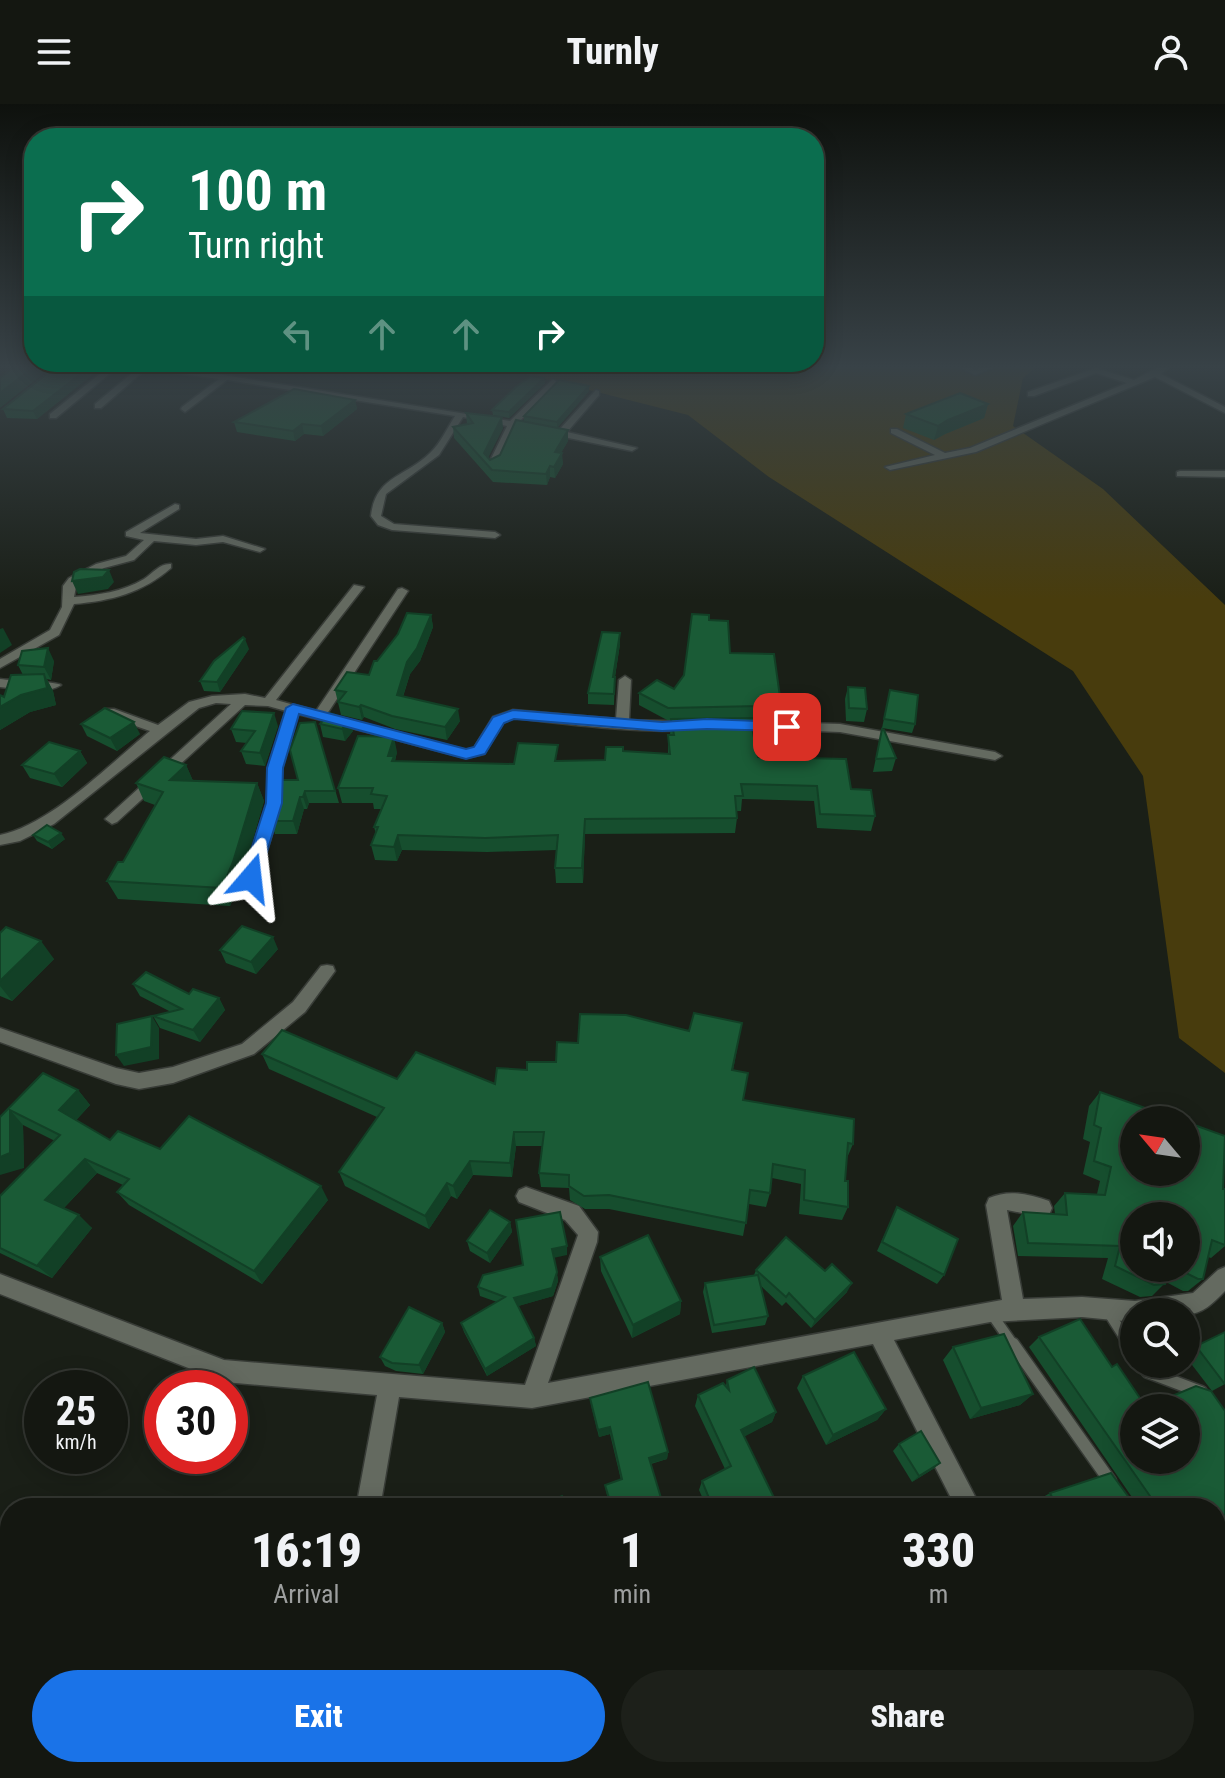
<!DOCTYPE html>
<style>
:root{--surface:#141711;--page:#1d201a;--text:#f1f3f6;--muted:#9d9f9f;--line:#333631;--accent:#1a73e8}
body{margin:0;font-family:"Roboto Condensed",sans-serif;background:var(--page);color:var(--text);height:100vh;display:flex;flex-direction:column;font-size:30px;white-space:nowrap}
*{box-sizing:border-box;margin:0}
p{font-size:26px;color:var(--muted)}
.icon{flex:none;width:44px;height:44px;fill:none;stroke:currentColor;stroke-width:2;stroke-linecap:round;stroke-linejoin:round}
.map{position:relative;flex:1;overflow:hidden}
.sheet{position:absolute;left:0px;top:1394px;width:1226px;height:280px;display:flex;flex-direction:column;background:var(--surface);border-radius:32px 32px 0 0;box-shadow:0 4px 20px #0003,0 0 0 2px var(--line)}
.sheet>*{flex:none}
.hud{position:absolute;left:24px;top:24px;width:800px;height:244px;border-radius:32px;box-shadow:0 4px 20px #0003,0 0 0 2px var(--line);background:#0b6e4f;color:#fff;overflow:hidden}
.needle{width:52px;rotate:299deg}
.controls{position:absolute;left:1120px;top:1002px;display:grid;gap:16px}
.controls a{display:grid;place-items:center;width:80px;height:80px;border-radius:50%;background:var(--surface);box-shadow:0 4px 20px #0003,0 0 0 2px var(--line);font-size:40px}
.speed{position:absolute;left:24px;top:1266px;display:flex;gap:16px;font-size:40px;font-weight:700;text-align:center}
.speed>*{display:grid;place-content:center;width:104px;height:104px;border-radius:50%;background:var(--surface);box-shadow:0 4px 20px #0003,0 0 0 2px var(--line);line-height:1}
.speed small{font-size:20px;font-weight:400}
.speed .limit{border:12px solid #d22;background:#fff;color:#111}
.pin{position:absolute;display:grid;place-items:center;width:68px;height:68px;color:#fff;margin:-34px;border-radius:16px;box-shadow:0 4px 12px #0006}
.me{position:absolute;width:88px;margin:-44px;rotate:17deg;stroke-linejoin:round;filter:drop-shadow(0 0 6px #0008)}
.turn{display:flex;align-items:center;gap:28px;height:168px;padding:0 32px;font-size:36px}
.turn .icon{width:104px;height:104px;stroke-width:2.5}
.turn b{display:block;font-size:56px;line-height:68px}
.lanes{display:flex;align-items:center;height:76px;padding:0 32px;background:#0003;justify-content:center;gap:40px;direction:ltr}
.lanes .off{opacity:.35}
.eta{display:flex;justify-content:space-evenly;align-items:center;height:136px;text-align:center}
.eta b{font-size:48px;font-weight:800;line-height:56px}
.cta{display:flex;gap:16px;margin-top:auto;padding:16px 32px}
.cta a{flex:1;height:92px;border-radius:48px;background:var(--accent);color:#fff;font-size:32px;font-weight:800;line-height:92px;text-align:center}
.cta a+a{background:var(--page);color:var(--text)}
header{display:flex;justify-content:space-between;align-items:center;height:104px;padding:0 32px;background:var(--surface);font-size:36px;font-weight:800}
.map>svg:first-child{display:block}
</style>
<header><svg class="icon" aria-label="menu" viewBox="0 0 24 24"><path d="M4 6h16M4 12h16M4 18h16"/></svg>Turnly<svg class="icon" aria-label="person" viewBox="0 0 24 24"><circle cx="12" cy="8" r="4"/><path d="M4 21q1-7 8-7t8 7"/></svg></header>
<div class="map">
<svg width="1225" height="1674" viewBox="0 0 1225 1674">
<rect width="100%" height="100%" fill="#1a1f17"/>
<!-- green -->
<path fill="#483c0d" d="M490 261H1039L1023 274 1013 322 1103 385 1225 501V969L1179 934 1143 672 1073 567 769 373 688 311Z"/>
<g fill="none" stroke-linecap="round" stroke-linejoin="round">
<!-- lane-far1 casing -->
<g stroke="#383c37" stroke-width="13">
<g id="lane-far1">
<path d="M1109 1209 1130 1242"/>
<path d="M993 1212 1014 1242"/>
</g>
</g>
<!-- lane casing -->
<g stroke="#383c37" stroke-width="15">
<g id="lane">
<path d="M1013 1240 1110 1377"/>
<path d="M1128 1240 1134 1249"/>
<path d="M1141 1260 1148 1268 1201 1288"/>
<path d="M1216 1529 1225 1541"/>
</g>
</g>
<!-- street casing -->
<g stroke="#383c37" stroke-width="3">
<g id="street">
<path d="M111 261H120L56 314H50V310Z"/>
<path d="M122 261 186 265 510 317 553 275 557 278 556 280 518 319 558 327 596 286 599 287V291L567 328 637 344 632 347 515 323 498 361 493 364 488 361 507 322 463 313 439 351 386 390 381 412 394 420 495 428 500 431 495 434 392 426 378 421 371 412C375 372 406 373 430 349 441 339 447 324 455 312L227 276 185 308 181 305 182 303 219 275 146 265 101 304H95V300L137 265Z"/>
<path d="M955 261H966L975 266 988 261H1000L975 271Z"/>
<path d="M1162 261H1171L1161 270 1225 303V309L1155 273 976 348 890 366 885 363 935 351 891 329V325H897L945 349 970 344 1127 279 1096 269 1034 292H1028V288L1096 264 1134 276Z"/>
<path d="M1180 367H1225V373L1177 372V368Z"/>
<path d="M175 400 179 401V405L140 429 196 435 223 432 265 445 260 448 223 438 196 441 154 437 134 456 104 464 77 478 74 493C98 491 122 488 144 475 153 469 160 459 171 460V464C143 489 110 497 74 500L59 531 0 564V555L50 526 62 503 63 482 69 474 96 460 126 452 144 436 126 432V428Z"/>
<path d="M354 481 364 483 276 596 316 607 398 485 402 484 408 487 327 610 466 646 474 644 493 613 513 606 616 615 619 576 625 572 631 576 629 616C643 617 691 616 699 621 680 636 545 617 514 614L503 619 484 650 466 654 298 610 282 664 281 699 259 774 251 779 243 774 267 699 268 664 286 607 268 602 245 601 117 718 112 720 105 715 231 600 216 599 199 604 54 720 20 737 0 741V731C50 721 110 660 150 627L104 611V605H114L158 621 189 598 212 592 245 590 265 594Z"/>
<path d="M0 575C13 577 55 577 61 581 45 591 19 585 0 583Z"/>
<path d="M744 617 840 620 995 648 1002 652 995 656 840 628 739 624 737 621Z"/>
<path d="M327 861 333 862 335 867 305 908 254 950 173 979 139 985 116 980 0 938V924L116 964 139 969 173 963 242 940 293 898 321 862Z"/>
<path d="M526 1083 579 1102 598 1128 597 1138 548 1279 1002 1196 986 1101 989 1094C1009 1085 1029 1090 1049 1097L1052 1104 1049 1111 1042 1113 1007 1106 1023 1195 1082 1193 1135 1197 1193 1189 1218 1166 1225 1163V1187C1212 1200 1204 1209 1186 1211V1208H1134V1218L1082 1213 990 1218 894 1236 981 1404H956L873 1240 532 1304 399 1293 380 1404H356L377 1291 224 1278 0 1190V1170L224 1256 525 1281 578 1131 565 1116 519 1098 516 1092 519 1086Z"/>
<path d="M0 1430 10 1431V1455L0 1454Z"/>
<path d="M0 1634 10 1639V1664H16V1674H0Z"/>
</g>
</g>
<!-- lane-far1 -->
<use href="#lane-far1" stroke="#646a60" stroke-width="10"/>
<!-- lane -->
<use href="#lane" stroke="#646a60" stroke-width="12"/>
<!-- street -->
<use href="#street" fill="#646a60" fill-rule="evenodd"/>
</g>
<!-- wall -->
<g fill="#164e2e" fill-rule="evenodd">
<path d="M58 261H98L99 265 37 315 7 314 3 305Z"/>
<path d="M544 274 545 279 509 314 493 311 492 306Z"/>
<path d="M589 287 557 324 524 317V312Z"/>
<path d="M355 296 357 305 323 332 304 330 295 337 237 328 234 318Z"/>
<path d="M988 300 984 314 945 330 934 336 903 324 906 310Z"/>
<path d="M466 309 503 324 488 353 490 356 568 337 561 349 563 360 555 374 550 373 547 381 493 378 454 334 453 323 467 320Z"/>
<path d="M431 511 433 523 420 557 410 570 403 593 460 617 447 636 395 625 364 613 362 616 341 611 335 586 369 571 377 557Z"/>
<path d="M709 516 730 549 781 600 779 612 757 611V614L765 623 763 638H755L758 653 851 685 875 712 871 727 817 724 814 697 742 695 741 707H736L737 714 735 729 585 730 583 779H556L555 764 557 746 487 748 402 746 397 757 375 756 371 741 376 730 374 723 381 705H374L373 699H342L338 684 397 648 395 657 514 660 559 657 605 656 623 647 668 650V631H670L671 616H667L639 601V589L674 585 684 571Z"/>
<path d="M620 540 615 573 614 601 588 600V589Z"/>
<path d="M249 545 220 588 204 587 200 577Z"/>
<path d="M54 557 51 576 47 575 53 587 56 601 30 608 0 626V591L4 593 23 571 18 561Z"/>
<path d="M848 583 867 605 864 618 846 617 845 595Z"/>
<path d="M890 586 915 620 912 629 882 624Z"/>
<path d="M315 618 339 699H309L307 705H304L297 730H275L270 717 298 676Z"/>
<path d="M81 620 140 630 117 647 87 632Z"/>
<path d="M320 620 353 627 345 637 323 633Z"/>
<path d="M278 622 265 662 246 660 241 647 247 639 236 638 231 625Z"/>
<path d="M882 625 896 654 892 667 873 668Z"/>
<path d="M80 647 87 659 62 683 30 674 22 661Z"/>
<path d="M186 661 193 677 257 679 264 697 241 776 230 802 118 795 107 777 123 758 155 701 144 697 136 679Z"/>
<path d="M33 731 65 735 52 745 37 737Z"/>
<path d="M0 829 54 855 12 897 0 892Z"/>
<path d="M278 845 256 870 226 859 220 846Z"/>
<path d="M133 880 219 894 225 906 200 938 160 924 153 912 171 908 140 892Z"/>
<path d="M742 919 733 966 743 996 853 1040 847 1054 845 1077 848 1103 842 1116 799 1110 801 1080 772 1074 770 1089 766 1103 749 1100 743 1132 609 1105H585L570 1096 569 1084 541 1083 539 1069 542 1042H516L512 1073 473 1071 457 1095 451 1092 429 1125 345 1082 339 1068 377 1013 269 965 262 950 397 975 495 980 527 966 556 958 578 939 689 927Z"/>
<path d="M43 969 78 986 90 1001 76 1016 110 1036 160 1045 328 1096 262 1180 129 1101 117 1088 123 1081 97 1069 64 1104 92 1124 52 1174 0 1149V1092L55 1037 23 1021 24 1064 0 1013Z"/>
<path d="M1100 988 1225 1085V1142L1211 1154 1208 1153 1203 1175 1188 1187H1183L1166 1178 1152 1192 1140 1193 1102 1175 1108 1154 1018 1152 1013 1122 1023 1108 1055 1110 1054 1102 1065 1089 1097 1090 1100 1077 1083 1070 1090 1038 1083 1035 1089 1002ZM1186 1112V1164H1134Z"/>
<path d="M897 1103 944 1171 937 1180 877 1147Z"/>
<path d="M510 1118 512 1128 490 1159 470 1147 467 1137Z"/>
<path d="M567 1151 554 1154 558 1177 553 1192 518 1202 534 1234 536 1242 487 1272 464 1228 461 1219 497 1198 480 1192 478 1183 523 1161Z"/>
<path d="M600 1153 681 1197 680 1210 632 1234 601 1167Z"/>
<path d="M756 1166 847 1188 811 1224 786 1198 782 1202 761 1182 768 1212 765 1221 712 1229 703 1188 705 1179 754 1171Z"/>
<path d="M442 1219 445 1228 423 1270 396 1267 385 1262 380 1253Z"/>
<path d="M1225 1228V1280L1212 1287 1186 1253V1249L1196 1242Z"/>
<path d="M1039 1233 1112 1263 1216 1404H1042L1038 1396 1050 1389 1137 1404 1136 1399 1029 1243Z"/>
<path d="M953 1243 1033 1290 1020 1301 970 1315 943 1256Z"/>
<path d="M803 1272 886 1305 877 1316 826 1341 797 1284Z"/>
<path d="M727 1276 776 1308 772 1318 744 1332 779 1404H707L699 1386 702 1377 725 1365 695 1302 698 1291 726 1282Z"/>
<path d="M590 1294 668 1348 667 1355 651 1360 664 1404H610L606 1387 605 1381 621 1376 610 1330 599 1333 591 1301Z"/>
<path d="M899 1340 940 1359 933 1365 912 1378 893 1347Z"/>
<path d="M10 1536V1622L0 1623V1537Z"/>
<path d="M748 1664H773L757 1673H752Z"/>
</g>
<!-- shaded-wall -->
<g fill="#124026">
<path d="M36 261H46L48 266 0 304V289Z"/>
<path d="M92 261H98L99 265 37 315 33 307Z"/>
<path d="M544 274 545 279 509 314V308Z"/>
<path d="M589 282V287L557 324V318Z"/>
<path d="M355 296 357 305 323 332 321 322Z"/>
<path d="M988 300 984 314 945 330 934 336 938 322 948 316Z"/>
<path d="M502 313 503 324 485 360 484 349Z"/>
<path d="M302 320 304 330 295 337 293 327Z"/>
<path d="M568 326V337L555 359V348Z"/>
<path d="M562 349 563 360 555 374 554 363Z"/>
<path d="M550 362V373L547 381 546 370Z"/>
<path d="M109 466 114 478 108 485 78 490 72 477Z"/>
<path d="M431 511 433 523 420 557 410 570 399 604 397 591 407 558Z"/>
<path d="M3 524 12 541 0 549V525Z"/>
<path d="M620 529V540L613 585V573Z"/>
<path d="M245 535 249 545 220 588 217 578Z"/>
<path d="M48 544 54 557 51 576 44 563Z"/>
<path d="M44 570 53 587 56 601 30 608 0 626V603Z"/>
<path d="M361 601 364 613 362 616 359 603Z"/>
<path d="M458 605 460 617 447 636 445 623Z"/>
<path d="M274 609 278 622 265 662 260 649Z"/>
<path d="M349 615 353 627 345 637 342 625Z"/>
<path d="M134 618 140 630 117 647 110 634Z"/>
<path d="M394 633 397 648 395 656 397 667 388 652Z"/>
<path d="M80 647 87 659 62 683 54 670Z"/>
<path d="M186 661 194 679 170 676Z"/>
<path d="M257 679 264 697 241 776 230 802 222 784Z"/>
<path d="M305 687 309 699 307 705 303 693Z"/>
<path d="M300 693 304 705 297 730 293 717Z"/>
<path d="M585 715V730L583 779 582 764Z"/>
<path d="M61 729 65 735 52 745 48 738Z"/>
<path d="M398 731 402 746 397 757 394 743Z"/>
<path d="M273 833 278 845 256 870 251 858Z"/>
<path d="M41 837 54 855 12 897 0 882V877Z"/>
<path d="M219 894 225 906 200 938 193 926Z"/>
<path d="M152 912 159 924V955L124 962 116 951Z"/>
<path d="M78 986 90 1001 72 1021 59 1006Z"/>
<path d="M10 1006 23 1021 24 1064 0 1071V1053Z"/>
<path d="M514 1028 516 1042 512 1073 510 1059Z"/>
<path d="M85 1055 97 1069 58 1110 45 1096Z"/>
<path d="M470 1057 473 1071 457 1095 453 1082Z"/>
<path d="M447 1079 451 1092 429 1125 425 1112Z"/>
<path d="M321 1082 328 1096 262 1180 254 1167Z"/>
<path d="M79 1111 92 1124 52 1174 37 1162Z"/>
<path d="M510 1118 512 1128 490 1159 487 1149Z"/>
<path d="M567 1142V1151L553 1154 552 1145Z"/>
<path d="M557 1168 558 1177 553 1192 515 1203 514 1194Z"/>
<path d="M852 1179 847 1188 811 1224 815 1216Z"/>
<path d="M681 1197 680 1210 632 1234 633 1221Z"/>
<path d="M442 1219 445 1228 423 1270 419 1261Z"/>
<path d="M534 1234 536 1242 487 1272 485 1265Z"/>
<path d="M1033 1290 1020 1301 970 1315 981 1304Z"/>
<path d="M886 1305 877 1316 826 1341 833 1331Z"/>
<path d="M776 1308 772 1318 738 1336 741 1326Z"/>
<path d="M610 1323V1330L599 1333 598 1326Z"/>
<path d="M668 1348 667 1355 648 1360 649 1354Z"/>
<path d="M940 1359 933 1365 912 1378 919 1372Z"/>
<path d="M253 1664H265L267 1674H254Z"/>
</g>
<!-- building -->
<g fill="#1a5b36" stroke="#124026" stroke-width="2" fill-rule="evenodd">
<path d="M17 261H36L0 289V274Z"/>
<path d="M58 261H92L33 307 3 305Z"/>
<path d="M531 272 544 274 509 308 492 306 517 282Z"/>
<path d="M559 276 589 282 557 318 524 312Z"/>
<path d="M294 285 355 296 321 322 302 320 293 327 234 318Z"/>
<path d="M960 289 988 300 948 316 938 322 906 310Z"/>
<path d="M466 309 502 313 484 349 490 356 500 351 516 316 568 326 555 348 562 349 554 363 550 362 546 370 492 366 453 323 473 319Z"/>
<path d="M80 465 109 466 103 473 72 477 74 468Z"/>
<path d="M407 509 431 511 417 544 407 558 397 591 458 605 445 623 392 612 361 601 359 603 338 598 346 588 335 586 347 568 369 571 374 557H377L398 530Z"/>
<path d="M692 510 709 511V516L728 517 730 549 774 550 781 600 757 598 758 602 668 604 639 589 657 576 674 585 684 571Z"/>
<path d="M602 528 620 529 613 573H615L614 590 588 589Z"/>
<path d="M243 533 245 535 217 578 200 577 214 557Z"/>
<path d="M48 544 44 563 18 561 22 547Z"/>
<path d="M44 570 47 584 21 591 0 603V591L4 593 11 571Z"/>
<path d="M848 583 865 584 867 605 849 604Z"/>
<path d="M890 586 918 591 915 620 884 615Z"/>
<path d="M105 604 134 618 110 634 81 620Z"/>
<path d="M242 607 274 609 260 649 241 647 255 627 231 625Z"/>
<path d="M329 609 349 615 342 625 320 620Z"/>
<path d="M762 614 765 623 752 624 758 653 846 655 851 685 871 686 875 712 820 710 817 682 741 680 743 692H735L737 714 585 715 582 764H555L558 731 485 734 398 731 394 743 371 741 378 723H374L387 692 371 690 373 684H338L358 632 394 633 388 652H394L392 657 514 660 518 639 558 641 555 657 605 656 606 643H623V647L670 650 668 631H674L671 615Z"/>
<path d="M315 618 335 687H305L303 693H300L293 717H270L280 676H298L290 646 300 619Z"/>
<path d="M882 625 884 626 896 654 876 655Z"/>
<path d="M49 638 80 647 54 670 22 661Z"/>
<path d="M164 653 186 661 170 676 257 679 233 758 222 784 107 777 118 758H123L163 688 136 679Z"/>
<path d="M47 721 61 729 48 738 33 731Z"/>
<path d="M242 822 273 833 251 858 220 846Z"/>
<path d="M6 823 41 837 0 877V829Z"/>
<path d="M146 868 189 890 193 885 219 894 193 926 153 912 182 905 133 880Z"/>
<path d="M694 909 742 919 732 966 748 969 743 996 854 1015 853 1040 848 1039 845 1077H848V1103L804 1096 805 1066 773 1060 770 1089 750 1086 746 1119 609 1091 584 1092 569 1082V1071L539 1069 544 1028H514L510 1059 470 1057 453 1082 447 1079 425 1112 339 1068 384 1004 262 950 282 926 397 975 416 948 495 980 497 964 527 966V958H556L557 938 578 939 580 910 626 911 689 927Z"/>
<path d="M152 912 151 943 116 951 117 920Z"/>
<path d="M43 969 78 986 59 1006 110 1036 118 1027 160 1045 189 1012 321 1082 254 1167 117 1088 129 1075 85 1055 45 1096 79 1111 37 1162 0 1144V1092L60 1031 10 1006V1049L0 1053V1013Z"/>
<path d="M1100 988 1179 1016H1134V1068H1186V1018L1225 1032 1223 1085H1225V1141L1212 1136 1203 1175H1198L1176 1164H1186V1112H1134V1164H1169L1165 1180 1154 1181 1115 1162 1120 1142 1028 1139 1023 1108 1067 1111 1065 1089 1105 1091 1111 1063 1094 1057 1101 1024 1094 1021Z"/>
<path d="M897 1103 958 1135 944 1171 882 1138Z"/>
<path d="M490 1106 510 1118 487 1149 467 1137Z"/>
<path d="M560 1108 567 1142 552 1145 557 1168 552 1184 514 1194 534 1234 485 1265 461 1219 505 1193 478 1183 483 1171 523 1161 516 1116Z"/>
<path d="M648 1131 681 1197 633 1221 600 1153Z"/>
<path d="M786 1133 825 1167 832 1160 852 1179 815 1216 789 1189 786 1193 756 1166Z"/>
<path d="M758 1171 768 1212 714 1221 705 1179Z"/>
<path d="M409 1203 442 1219 419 1261 392 1259 380 1253Z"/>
<path d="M1080 1215 1112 1263 1117 1260 1146 1303 1196 1282 1211 1287 1225 1307V1455L1216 1460V1404H1147L1151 1402 1150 1392 1039 1233ZM1134 1304H1186V1356H1134Z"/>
<path d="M1225 1228V1278L1224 1279 1196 1242Z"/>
<path d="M1186 1229 1193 1238 1186 1242Z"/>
<path d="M1004 1230 1033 1290 981 1304 953 1243Z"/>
<path d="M854 1248 886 1305 833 1331 803 1272Z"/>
<path d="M754 1263 776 1308 741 1326 779 1404H713L702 1377 731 1362 698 1291 723 1279 729 1286 727 1276Z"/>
<path d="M648 1278 668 1348 649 1354 664 1404H612L605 1381 622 1375 610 1323 598 1326 590 1294Z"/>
<path d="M921 1327 940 1359 919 1372 899 1340Z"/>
<path d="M1111 1369 1136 1403 1138 1404H1057L1050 1389Z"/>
<path d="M562 1392 565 1404H530Z"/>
<path d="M10 1536V1619H0V1537Z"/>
<path d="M78 1664H253L254 1674H79Z"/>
<path d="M753 1664H773L757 1673Z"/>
</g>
<!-- sky -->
<linearGradient id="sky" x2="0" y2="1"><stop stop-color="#0e110d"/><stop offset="0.53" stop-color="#384247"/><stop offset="1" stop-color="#384247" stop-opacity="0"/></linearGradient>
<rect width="1225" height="496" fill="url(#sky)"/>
<!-- route -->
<path fill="#1a73e8" stroke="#114b97" stroke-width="2" d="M293 600 466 645 474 643 493 613 513 606 662 618 707 615 787 618 794 623 787 627 707 625 662 627 514 615 504 619 485 650 466 655 299 610 283 664 282 699 259 774 251 780 242 774 266 699 267 664 286 604Z"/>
</svg>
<div class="controls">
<a><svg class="needle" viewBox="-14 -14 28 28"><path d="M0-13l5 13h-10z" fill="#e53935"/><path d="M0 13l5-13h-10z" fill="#9d9f9f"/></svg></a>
<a><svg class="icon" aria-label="sound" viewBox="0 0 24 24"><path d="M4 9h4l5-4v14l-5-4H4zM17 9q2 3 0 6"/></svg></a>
<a><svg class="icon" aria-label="search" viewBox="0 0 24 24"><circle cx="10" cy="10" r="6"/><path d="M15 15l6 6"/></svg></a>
<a><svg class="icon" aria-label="layers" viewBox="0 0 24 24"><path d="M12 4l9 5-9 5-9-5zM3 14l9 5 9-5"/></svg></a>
</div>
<div class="speed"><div>25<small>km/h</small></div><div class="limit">30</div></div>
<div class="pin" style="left:787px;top:623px;background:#d93025"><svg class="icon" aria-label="arrive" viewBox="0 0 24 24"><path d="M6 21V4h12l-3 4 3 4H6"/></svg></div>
<svg class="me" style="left:251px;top:774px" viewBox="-20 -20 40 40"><path d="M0-17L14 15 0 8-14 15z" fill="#1a73e8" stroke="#fff" stroke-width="4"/></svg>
<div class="hud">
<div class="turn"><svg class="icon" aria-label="right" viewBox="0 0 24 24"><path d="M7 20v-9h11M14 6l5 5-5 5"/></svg><div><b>100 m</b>Turn right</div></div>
<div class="lanes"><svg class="icon off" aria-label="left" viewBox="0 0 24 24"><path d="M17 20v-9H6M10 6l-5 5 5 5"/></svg><svg class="icon off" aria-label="ahead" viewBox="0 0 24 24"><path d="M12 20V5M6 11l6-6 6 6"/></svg><svg class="icon off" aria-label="ahead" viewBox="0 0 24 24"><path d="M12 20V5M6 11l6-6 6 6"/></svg><svg class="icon" aria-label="right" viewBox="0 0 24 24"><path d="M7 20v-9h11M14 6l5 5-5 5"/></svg></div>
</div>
<section class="sheet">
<div class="eta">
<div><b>16:19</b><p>Arrival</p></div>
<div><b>1</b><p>min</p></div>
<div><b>330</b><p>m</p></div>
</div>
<div class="cta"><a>Exit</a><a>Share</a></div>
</section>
</div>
